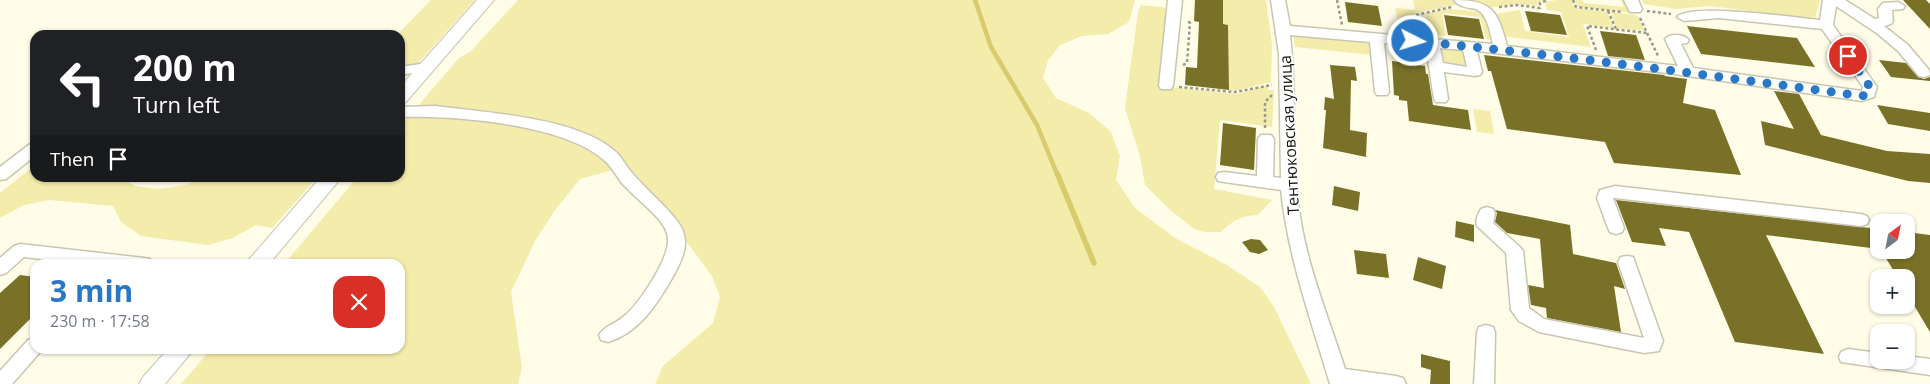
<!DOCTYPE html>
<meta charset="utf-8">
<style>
:root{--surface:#fff;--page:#f2f2f3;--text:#1f2937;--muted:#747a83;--accent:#2978c7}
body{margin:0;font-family:"Open Sans",sans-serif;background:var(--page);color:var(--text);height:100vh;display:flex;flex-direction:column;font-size:19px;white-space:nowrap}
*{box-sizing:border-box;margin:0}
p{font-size:16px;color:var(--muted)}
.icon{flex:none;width:28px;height:28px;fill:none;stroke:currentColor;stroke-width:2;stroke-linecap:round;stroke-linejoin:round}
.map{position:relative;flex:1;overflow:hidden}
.details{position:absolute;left:30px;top:259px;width:375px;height:95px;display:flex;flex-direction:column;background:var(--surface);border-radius:15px;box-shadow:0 1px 4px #0004}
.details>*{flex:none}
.hud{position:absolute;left:30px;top:30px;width:375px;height:152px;border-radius:15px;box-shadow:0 1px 4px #0004;background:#202124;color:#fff;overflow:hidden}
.needle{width:32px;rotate:32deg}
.buttons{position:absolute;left:1870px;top:214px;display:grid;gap:10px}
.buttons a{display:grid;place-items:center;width:45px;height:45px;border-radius:10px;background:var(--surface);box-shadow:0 1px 4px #0004;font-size:25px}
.pin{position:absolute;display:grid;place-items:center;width:42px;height:42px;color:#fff;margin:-21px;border:2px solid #fff;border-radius:50%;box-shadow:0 1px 5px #0007}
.me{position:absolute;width:55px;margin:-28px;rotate:95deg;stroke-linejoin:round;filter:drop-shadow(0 0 4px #0008)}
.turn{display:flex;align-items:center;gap:18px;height:105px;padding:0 20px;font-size:22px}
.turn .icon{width:65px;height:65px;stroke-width:2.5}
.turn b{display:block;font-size:35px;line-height:42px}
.then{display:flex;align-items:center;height:48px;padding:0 20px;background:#0003;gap:10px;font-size:19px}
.round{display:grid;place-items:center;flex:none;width:52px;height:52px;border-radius:15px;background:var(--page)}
.summary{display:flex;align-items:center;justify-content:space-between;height:85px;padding:0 20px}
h1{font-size:30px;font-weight:700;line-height:38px;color:var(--accent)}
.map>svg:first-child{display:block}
</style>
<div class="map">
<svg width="1930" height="384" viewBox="0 0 1930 384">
<rect width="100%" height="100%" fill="#fffce7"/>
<!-- green -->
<g fill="#f3ecab">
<path d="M431 0H475L400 83V35H397Z"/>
<path d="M518 0H1135L1129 22 1108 34 1082 36 1060 45 1048 60 1043 78 1056 98 1089 113 1111 132 1120 156 1116 180 1135 208 1175 238 1225 264 1260 287 1274 307 1311 384H655L663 366 713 323 720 297 712 276 636 174 620 168 580 179 555 210 535 241 511 292 522 368 518 384H181L211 349H400V264H284L357 178H400V127L459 58 471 51Z"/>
<path d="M1223 0H1266L1272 45 1271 82 1235 91 1229 90 1228 25 1223 24Z"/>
<path d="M1413 0H1459L1461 4 1415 13 1405 21 1398 22 1395 8 1415 10Z"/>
<path d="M1464 0H1545L1538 2 1537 6 1516 4 1487 8Z"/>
<path d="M1557 0H1572L1575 8 1607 12 1614 28 1583 24 1591 47 1502 36 1495 14 1520 10 1525 31 1569 37 1561 12 1547 10 1545 2Z"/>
<path d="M1575 0H1582L1584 3 1624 7 1621 0H1629L1636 13 1578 7Z"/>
<path d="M1642 0H1820L1815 19 1710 6 1676 9 1644 4Z"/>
<path d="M1141 5 1169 8 1160 86 1236 94 1268 85V90H1274L1272 127 1220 120 1214 189 1272 200 1258 215C1241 216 1233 220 1221 232H1204L1194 229 1169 209 1145 185 1140 156 1125 108 1138 12Z"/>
<path d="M1449 9 1485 12 1495 40 1486 39 1480 17 1442 13 1446 36 1431 34 1425 14Z"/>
<path d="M1611 12 1637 15 1644 31 1617 28Z"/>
<path d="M1293 33 1372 40 1374 55 1295 47Z"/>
<path d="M1391 46 1422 50 1423 63 1392 58Z"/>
<path d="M1439 47 1465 50 1468 68 1442 64Z"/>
<path d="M1473 109 1490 111 1494 134 1477 132Z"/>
<path d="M35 165V178H121L135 186 158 189 186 185 201 178H317L272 228 256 225 233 238 208 245 141 236 121 222 113 206 49 200 24 205 0 218V193Z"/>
</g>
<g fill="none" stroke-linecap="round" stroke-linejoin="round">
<!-- stream-far1 -->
<path stroke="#d7cb6d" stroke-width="4.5" d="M975 0 991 47 1037 125 1057 174"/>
<!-- stream -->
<path stroke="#d7cb6d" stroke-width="5.5" d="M1057 173 1094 263"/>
</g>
<!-- building -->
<g fill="#7a7128">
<path d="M1195 0H1223V24L1228 25 1229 90 1185 85 1186 67 1197 68 1199 22 1194 21Z"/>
<path d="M1903 0H1926L1930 4V29Z"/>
<path d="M1345 2 1378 6 1382 26 1348 22Z"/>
<path d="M1525 11 1560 15 1567 35 1531 31Z"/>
<path d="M1444 15 1479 19 1484 39 1448 35Z"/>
<path d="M1687 26 1797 38 1815 67 1701 54Z"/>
<path d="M1600 31 1636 35 1645 60 1608 56Z"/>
<path d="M1484 55 1664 75 1665 76 1687 79 1683 103 1715 110 1741 175 1614 163 1605 142 1507 129 1491 71H1488Z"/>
<path d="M1879 60 1906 63 1918 77 1924 79 1930 77V81L1891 77Z"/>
<path d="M1392 61 1425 66 1426 74H1428L1433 105 1468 110 1471 130 1409 121 1407 101 1399 100V96L1394 95Z"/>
<path d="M1330 65 1355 67 1357 81 1351 80 1350 130 1367 133 1366 157 1323 148 1326 110H1324L1325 97 1334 99Z"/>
<path d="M1774 91 1799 94 1821 135 1887 151 1930 154V183L1908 181 1765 145 1761 121 1794 129Z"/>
<path d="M1877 105 1930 113V131L1888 124Z"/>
<path d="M1223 123 1256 128 1254 170 1220 165Z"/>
<path d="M1334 186 1360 192 1358 211 1332 205Z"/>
<path d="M1616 200 1879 229V249L1766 235 1824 354 1735 342 1689 232 1659 228 1666 246 1632 242Z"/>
<path d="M1495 210 1570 225 1573 254 1616 263 1625 289 1614 286 1621 332 1547 318 1546 308 1531 305 1528 285 1544 288 1540 239 1507 233 1495 222 1497 213Z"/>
<path d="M1456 221 1474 225V242L1455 237Z"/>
<path d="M1906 232 1930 235V332L1906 292V278H1898L1881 250H1906Z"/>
<path d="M1251 239 1260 240 1268 250 1259 254 1250 252 1242 242Z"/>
<path d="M1354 250 1386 254 1389 278 1357 274Z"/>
<path d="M1418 257 1446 266 1442 289 1413 280Z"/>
<path d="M20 275 35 277V314L0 349V293Z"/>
<path d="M1421 354 1450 361V384H1430L1431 370 1421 367Z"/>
</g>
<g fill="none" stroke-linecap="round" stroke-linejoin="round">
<!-- minor casing -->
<g stroke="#c8c6b2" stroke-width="3">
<g id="minor">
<path d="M1168 0H1182L1173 86 1171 89H1161L1159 86Z"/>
<path d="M1271 0H1285L1290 26 1405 36 1401 22 1408 18 1415 22 1419 38 1493 44C1490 33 1488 14 1476 9 1467 7 1460 8 1454 0 1492 0 1498 11 1507 46L1678 66 1665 39C1670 33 1684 34 1689 40L1687 43 1681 44 1693 68 1862 91 1863 87 1822 29 1719 18 1684 21 1677 17C1689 2 1798 18 1820 20L1823 0H1845L1875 19 1879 18 1878 9 1883 3 1898 2 1905 6 1903 9 1892 10 1893 21 1891 24 1884 26 1908 45 1929 70 1930 75 1924 77 1919 76 1898 51 1878 34 1836 6 1833 25 1877 87 1874 97 1862 101 1667 73 1477 51 1482 72 1480 75 1475 76 1444 72 1448 99 1446 102H1436L1434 99 1426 47 1384 43 1389 92 1387 95H1377L1375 92 1370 42 1290 35C1297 95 1291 156 1300 216 1308 269 1329 319 1345 369L1396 376 1403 378 1406 384H1330C1311 320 1288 257 1281 190L1224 182 1218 181 1216 177 1218 173 1224 172 1257 176 1258 139 1261 135H1271L1274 139 1273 177 1281 178 1279 54ZM1440 48 1463 50 1467 67 1443 63Z"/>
<path d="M1624 0H1638L1642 9 1640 12H1630Z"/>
<path d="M427 63 432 64 434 67 432 70 400 75V67Z"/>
<path d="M436 106C487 113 579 117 617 153 623 159 627 168 633 174 640 182 647 189 654 196 686 228 696 237 671 280 656 306 638 333 608 342L601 340 599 335C604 326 615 324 623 317 638 306 669 259 668 240 668 223 648 209 637 198 632 193 626 188 621 182 616 175 611 166 605 161 566 124 452 115 400 117V107Z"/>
<path d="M35 143V156L6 179 0 180V167L30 144Z"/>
<path d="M1615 186 1861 214 1867 216 1869 220 1867 224 1861 226 1615 198H1613L1624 228 1622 232 1616 234 1610 232 1608 228 1597 198 1600 190Z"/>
<path d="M1487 207 1493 209 1495 213 1493 223 1520 247 1523 251 1529 308 1544 319 1644 338 1618 262 1621 257 1627 256 1633 257 1663 341 1659 351 1644 353 1539 332 1519 321 1511 310 1506 253 1477 226C1475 219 1478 215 1481 209Z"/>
<path d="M20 244 144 258 150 259 153 264H85L24 257 6 273 0 275V258L14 246Z"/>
<path d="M1486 325 1493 327 1495 332 1494 384H1474L1477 332 1479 327Z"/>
<path d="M35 338V349H42V350L12 384H0V371L28 340Z"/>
<path d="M1848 349 1879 353V360H1906V356L1930 359V375L1841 362 1839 357 1841 352Z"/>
</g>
</g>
<!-- major casing -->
<g stroke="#c8c6b2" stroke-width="2">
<g id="major">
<path d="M477 0H494L406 102 400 104V87Z"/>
<path d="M320 178H341L269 264H245Z"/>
<path d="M168 349H194L165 384H139L143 377Z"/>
</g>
</g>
<!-- path -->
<g stroke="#9b998a" stroke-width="2.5" stroke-dasharray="3 2.5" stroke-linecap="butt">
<path d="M1337 0 1342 25"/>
<path d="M1573 0 1576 7 1622 12"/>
<path d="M1499 7 1517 5 1540 8V3L1548 0"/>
<path d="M1608 11 1616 29"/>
<path d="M1647 11 1671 14"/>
<path d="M1416 15 1452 7"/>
<path d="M1640 18 1658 56"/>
<path d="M1596 50 1587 26 1647 33"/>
<path d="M1183 65 1187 63 1190 23 1187 20"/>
<path d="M1179 87 1235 92 1272 85"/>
<path d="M1265 128V102L1272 95"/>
</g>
<!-- minor -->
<use href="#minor" fill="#fff" fill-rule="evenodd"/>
<!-- major -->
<use href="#major" fill="#fff" fill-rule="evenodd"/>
</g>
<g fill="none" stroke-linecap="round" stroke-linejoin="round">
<!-- route -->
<path stroke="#2978c7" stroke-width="9" stroke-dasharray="0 16.2" d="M1413 41C1563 55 1713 76 1862 96L1869 94 1870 87 1848 56"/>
</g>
<g text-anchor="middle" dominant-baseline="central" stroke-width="4" stroke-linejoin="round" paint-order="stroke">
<!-- street labels -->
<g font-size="16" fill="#16150e" stroke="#fff">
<text transform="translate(1289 135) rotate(-93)">Тентюковская улица</text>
</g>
</g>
</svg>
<div class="buttons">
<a><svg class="needle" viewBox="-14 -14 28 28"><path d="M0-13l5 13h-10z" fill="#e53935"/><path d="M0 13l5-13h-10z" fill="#747a83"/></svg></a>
<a>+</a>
<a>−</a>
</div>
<div class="pin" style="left:1848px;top:56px;background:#d93025"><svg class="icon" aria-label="arrive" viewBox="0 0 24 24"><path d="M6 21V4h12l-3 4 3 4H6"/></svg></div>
<svg class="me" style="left:1413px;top:41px" viewBox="-20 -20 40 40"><circle r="17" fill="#2978c7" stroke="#fff" stroke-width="3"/><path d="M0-11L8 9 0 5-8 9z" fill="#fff"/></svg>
<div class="hud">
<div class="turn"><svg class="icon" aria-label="left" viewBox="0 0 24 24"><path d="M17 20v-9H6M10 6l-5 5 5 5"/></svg><div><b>200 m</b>Turn left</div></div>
<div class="then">Then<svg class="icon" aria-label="arrive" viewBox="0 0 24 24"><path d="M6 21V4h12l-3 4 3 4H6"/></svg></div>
</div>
<section class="details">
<div class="summary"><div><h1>3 min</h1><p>230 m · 17:58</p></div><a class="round" style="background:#d93025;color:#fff"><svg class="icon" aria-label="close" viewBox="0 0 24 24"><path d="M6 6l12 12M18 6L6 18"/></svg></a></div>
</section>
</div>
